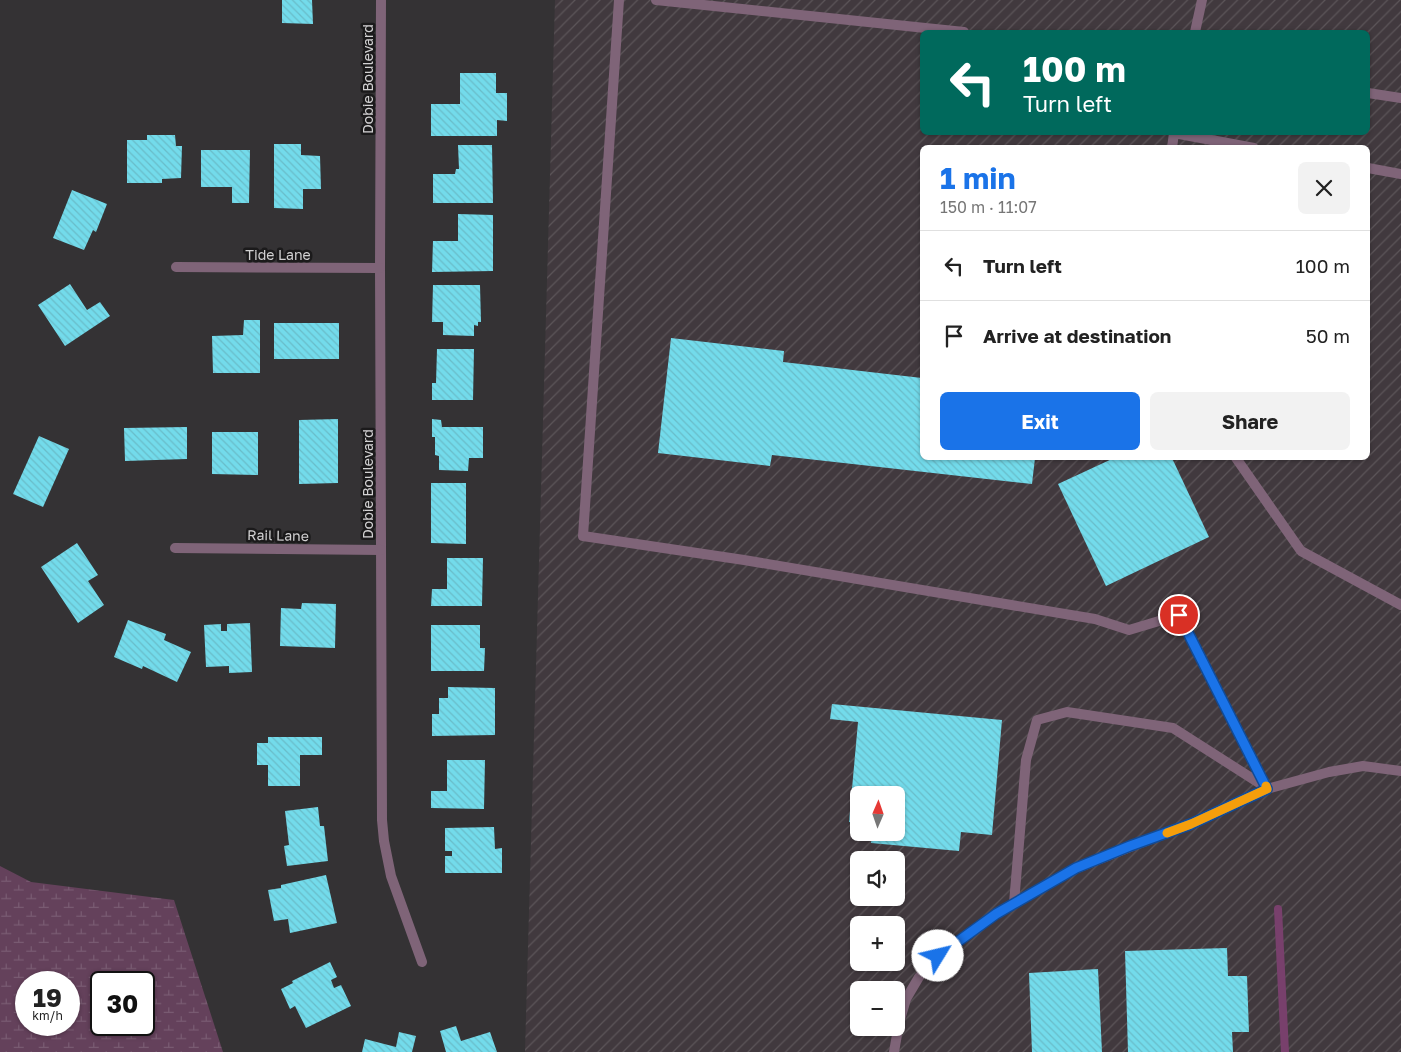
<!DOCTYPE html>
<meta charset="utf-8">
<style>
:root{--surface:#fff;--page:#f2f2f2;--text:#222;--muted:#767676;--line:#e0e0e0;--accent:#1a73e8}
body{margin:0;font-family:"Golos Text",sans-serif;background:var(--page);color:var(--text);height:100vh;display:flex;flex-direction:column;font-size:19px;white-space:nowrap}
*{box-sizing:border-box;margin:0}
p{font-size:16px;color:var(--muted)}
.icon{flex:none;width:28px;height:28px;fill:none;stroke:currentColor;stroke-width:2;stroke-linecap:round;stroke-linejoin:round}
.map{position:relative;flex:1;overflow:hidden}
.details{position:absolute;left:920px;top:145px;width:450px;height:315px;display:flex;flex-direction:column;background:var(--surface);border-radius:8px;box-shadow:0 1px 4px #0004}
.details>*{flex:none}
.top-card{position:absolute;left:920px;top:30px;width:450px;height:105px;border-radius:8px;box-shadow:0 1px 4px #0004;background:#00695c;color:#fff;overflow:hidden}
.needle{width:32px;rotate:2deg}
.fabs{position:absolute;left:850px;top:786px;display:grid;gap:10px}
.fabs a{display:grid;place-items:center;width:55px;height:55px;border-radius:8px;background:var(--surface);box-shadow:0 1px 4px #0004;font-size:25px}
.speed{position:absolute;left:15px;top:971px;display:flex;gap:10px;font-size:25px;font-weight:700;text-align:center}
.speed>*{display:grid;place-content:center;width:65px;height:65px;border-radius:50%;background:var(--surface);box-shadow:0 1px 4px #0004;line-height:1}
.speed small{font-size:12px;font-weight:400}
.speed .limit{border:2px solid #111;border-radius:8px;background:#fff;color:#111}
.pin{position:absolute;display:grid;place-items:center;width:42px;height:42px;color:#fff;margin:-21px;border:2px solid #fff;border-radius:50%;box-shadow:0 1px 5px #0007}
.me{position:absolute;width:55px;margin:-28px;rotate:54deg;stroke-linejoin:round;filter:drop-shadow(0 0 4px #0008)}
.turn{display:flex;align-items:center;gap:18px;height:105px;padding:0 20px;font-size:22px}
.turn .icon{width:65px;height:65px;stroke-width:2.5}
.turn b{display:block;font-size:35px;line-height:42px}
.round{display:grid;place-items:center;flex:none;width:52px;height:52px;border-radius:8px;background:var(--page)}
.head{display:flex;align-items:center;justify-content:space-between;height:85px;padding:0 20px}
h1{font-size:30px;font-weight:700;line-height:38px;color:var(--accent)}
.action{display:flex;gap:10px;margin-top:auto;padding:10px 20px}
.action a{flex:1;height:58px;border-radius:8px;background:var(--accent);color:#fff;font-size:20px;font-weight:700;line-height:58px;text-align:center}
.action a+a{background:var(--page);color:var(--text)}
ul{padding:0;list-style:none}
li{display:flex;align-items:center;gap:15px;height:70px;padding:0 20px;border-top:1px solid var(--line)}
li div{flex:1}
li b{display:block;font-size:19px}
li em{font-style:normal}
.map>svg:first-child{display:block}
</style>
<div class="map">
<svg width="1401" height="1052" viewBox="0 0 1401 1052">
<defs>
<pattern id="industrial-furrows" width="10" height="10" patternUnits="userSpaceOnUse" patternTransform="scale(1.25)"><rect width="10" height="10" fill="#41393e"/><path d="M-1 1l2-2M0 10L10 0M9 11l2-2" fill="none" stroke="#5c5559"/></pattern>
<pattern id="wetland-marsh" width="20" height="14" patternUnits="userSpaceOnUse" patternTransform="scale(1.25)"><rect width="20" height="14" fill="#64415b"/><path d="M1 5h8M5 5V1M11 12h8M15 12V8" fill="none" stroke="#795b72"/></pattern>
<pattern id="building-back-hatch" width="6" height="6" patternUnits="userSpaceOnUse" patternTransform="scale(1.25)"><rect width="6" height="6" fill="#73dbeb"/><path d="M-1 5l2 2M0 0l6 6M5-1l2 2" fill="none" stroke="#69bcc9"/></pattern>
</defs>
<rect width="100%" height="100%" fill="#343234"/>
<!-- industrial -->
<path fill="url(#industrial-furrows)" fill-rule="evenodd" d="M555 0H1401V1052H525ZM922 32H1368V132H922ZM922 148H1368V458H922ZM859 795H896V832H859ZM859 860H896V898H859ZM859 925H896V962H859ZM859 990H896V1028H859Z"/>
<!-- wetland -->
<path fill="url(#wetland-marsh)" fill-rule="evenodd" d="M0 866 31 882 174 900 223 1052H0ZM26 982H69V1025H26ZM144 982V1025H101V982Z"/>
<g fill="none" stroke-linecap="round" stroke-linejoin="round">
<!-- stream -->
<path stroke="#78406c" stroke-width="8" d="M1278 909 1285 1052"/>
</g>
<!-- building -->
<g fill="url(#building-back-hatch)">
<path d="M282 0H312L313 24 282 23Z"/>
<path d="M460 73H496V93H507V121L497 120V136H431V104H460Z"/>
<path d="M147 135H175L176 146H182L181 178 162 179V183H127V140H147Z"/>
<path d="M274 144H301V155L320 156 321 189H303V209L274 208Z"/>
<path d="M458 145H492L493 203H433V174H455L456 169H459Z"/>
<path d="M201 150H250L249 203H232V187H201Z"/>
<path d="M72 190 107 204 96 232 93 230 84 250 53 238Z"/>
<path d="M458 214 493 215V271L432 272 433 241H458Z"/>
<path d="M70 284 87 310 100 302 110 316 65 346 38 305Z"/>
<path d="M433 285H480L481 322H478V326L474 325V336L443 335V322H432Z"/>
<path d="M244 320H260V373H213L212 336 243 335Z"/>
<rect x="274" y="323" width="65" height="36"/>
<path d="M671 338 784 351 783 362 922 378V458H1035L1032 484 772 455 770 466 658 453Z"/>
<path d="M437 349H474L473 400H432V383H436Z"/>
<path d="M338 419V483L299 484V420Z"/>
<path d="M432 419 441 420 442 427H483V458H469L468 471 439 470V456L435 455V437H432Z"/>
<path d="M187 427V459L125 461 124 428Z"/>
<path d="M212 432H258V475L212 474Z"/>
<path d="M39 436 69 449 43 507 13 494Z"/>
<path d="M1114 458H1172L1209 537 1106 586 1058 484Z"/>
<path d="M431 483H466V544L431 543Z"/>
<path d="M77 543 98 575 88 581 104 605 78 623 41 567Z"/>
<path d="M447 558H483L482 606H431L432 589H447Z"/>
<path d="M302 603 336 604 335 648 280 646 281 608 301 609Z"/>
<path d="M128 620 166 634 164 640 191 652 177 682 143 666 142 669 114 657Z"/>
<path d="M250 623 252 672 229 673V666L206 667 204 625 221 624V631H227V624Z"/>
<path d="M431 625H480V648H485L484 671H431Z"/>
<path d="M448 687 495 688V735L432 736V714H439V698H448Z"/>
<path d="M832 704 1002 720 992 835 961 832 959 851 871 843 872 832H896V795H859V823L849 822 858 722 830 719Z"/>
<path d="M268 737H322V755H300V786H268V765H257V743H268Z"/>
<path d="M447 760H485L484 809 431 808V791H447Z"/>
<path d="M318 807 320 826H324L328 861 287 866 284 846 289 845 285 811Z"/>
<path d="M494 827 495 849 502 848V873H445V856H452V851H445V828Z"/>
<path d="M326 875 337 923 290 933 288 919 274 921 268 890 281 888V885Z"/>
<path d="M1227 948 1228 976H1247L1249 1032H1232L1233 1052H1128L1125 951Z"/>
<path d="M330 962 337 977 331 980 334 988 341 985 351 1006 306 1028 295 1006 290 1009 281 989 293 983 292 981Z"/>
<path d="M1098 969 1102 1052H1032L1029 973Z"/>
<path d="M456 1026 461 1041 490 1032 497 1052H446L440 1031Z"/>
<path d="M399 1032 416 1036 412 1052H362L365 1039 396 1047Z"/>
</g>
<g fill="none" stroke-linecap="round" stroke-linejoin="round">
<!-- lane -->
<g stroke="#7f6478" stroke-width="10">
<path d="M619 0 583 536 744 560 1095 619 1129 630 1179 615 1267 789"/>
<path d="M656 0 964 32"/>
<path d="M1195 32 1202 0"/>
<path d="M1368 93 1401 98"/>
<path d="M1172 148 1174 133 1254 148"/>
<path d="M1368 168 1401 174"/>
<path d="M1236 458 1301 551 1401 605"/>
<path d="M1014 903 1026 760 1037 720 1067 712 1173 728 1267 788"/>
</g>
<!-- street -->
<g stroke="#7f6478" stroke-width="10">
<path d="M381 0 380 268 382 820 384 841 391 876 422 962"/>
<path d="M176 267 380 268"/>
<path d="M175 548 381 550"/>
<path d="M894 1052 899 1023 906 999 919 977 938 956 996 914 1077 868 1130 847 1191 824 1267 789 1329 772 1363 766 1401 771"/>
</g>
</g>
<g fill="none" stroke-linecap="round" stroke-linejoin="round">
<!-- route casing -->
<g stroke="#114b97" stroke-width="12">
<path id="route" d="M938 956 996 914 1076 868 1130 846 1191 824 1267 789 1179 615"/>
</g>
<!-- route -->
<use href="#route" stroke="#1a73e8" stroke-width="9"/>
<!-- slow -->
<path stroke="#f59e0b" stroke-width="9" d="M1167 833 1191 824 1267 789 1266 786"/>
</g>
<g text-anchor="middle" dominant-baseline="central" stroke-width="5" stroke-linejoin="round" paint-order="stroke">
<!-- street labels -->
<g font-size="14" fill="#d2d1d2" stroke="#1b1a1b">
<text transform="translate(367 79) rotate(-90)">Dobie Boulevard</text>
<text x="278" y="254">Tide Lane</text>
<text transform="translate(367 484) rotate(-90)">Dobie Boulevard</text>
<text transform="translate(278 535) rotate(1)">Rail Lane</text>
</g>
</g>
</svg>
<div class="fabs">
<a><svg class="needle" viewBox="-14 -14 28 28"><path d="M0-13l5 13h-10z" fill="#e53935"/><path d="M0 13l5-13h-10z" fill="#767676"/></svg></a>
<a><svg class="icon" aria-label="sound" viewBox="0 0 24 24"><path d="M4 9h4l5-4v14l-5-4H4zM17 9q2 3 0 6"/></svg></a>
<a>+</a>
<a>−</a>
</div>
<div class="speed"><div>19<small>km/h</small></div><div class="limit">30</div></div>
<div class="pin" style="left:1179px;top:615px;background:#d93025"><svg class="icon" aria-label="arrive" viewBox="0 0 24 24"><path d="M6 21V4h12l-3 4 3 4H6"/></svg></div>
<svg class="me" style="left:938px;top:956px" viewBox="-20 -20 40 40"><circle r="19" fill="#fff"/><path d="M0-13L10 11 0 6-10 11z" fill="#1a73e8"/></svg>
<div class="top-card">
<div class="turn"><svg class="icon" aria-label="left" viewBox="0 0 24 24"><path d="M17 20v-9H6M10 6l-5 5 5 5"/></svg><div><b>100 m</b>Turn left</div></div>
</div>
<section class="details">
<div class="head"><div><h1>1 min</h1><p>150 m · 11:07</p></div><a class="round"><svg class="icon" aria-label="close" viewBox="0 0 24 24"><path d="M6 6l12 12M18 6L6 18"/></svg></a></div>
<ul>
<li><svg class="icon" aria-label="left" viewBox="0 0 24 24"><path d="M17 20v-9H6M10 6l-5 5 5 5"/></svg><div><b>Turn left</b></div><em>100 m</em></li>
<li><svg class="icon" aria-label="arrive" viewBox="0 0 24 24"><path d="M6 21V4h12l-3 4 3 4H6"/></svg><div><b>Arrive at destination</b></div><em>50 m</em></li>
</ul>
<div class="action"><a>Exit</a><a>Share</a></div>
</section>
</div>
